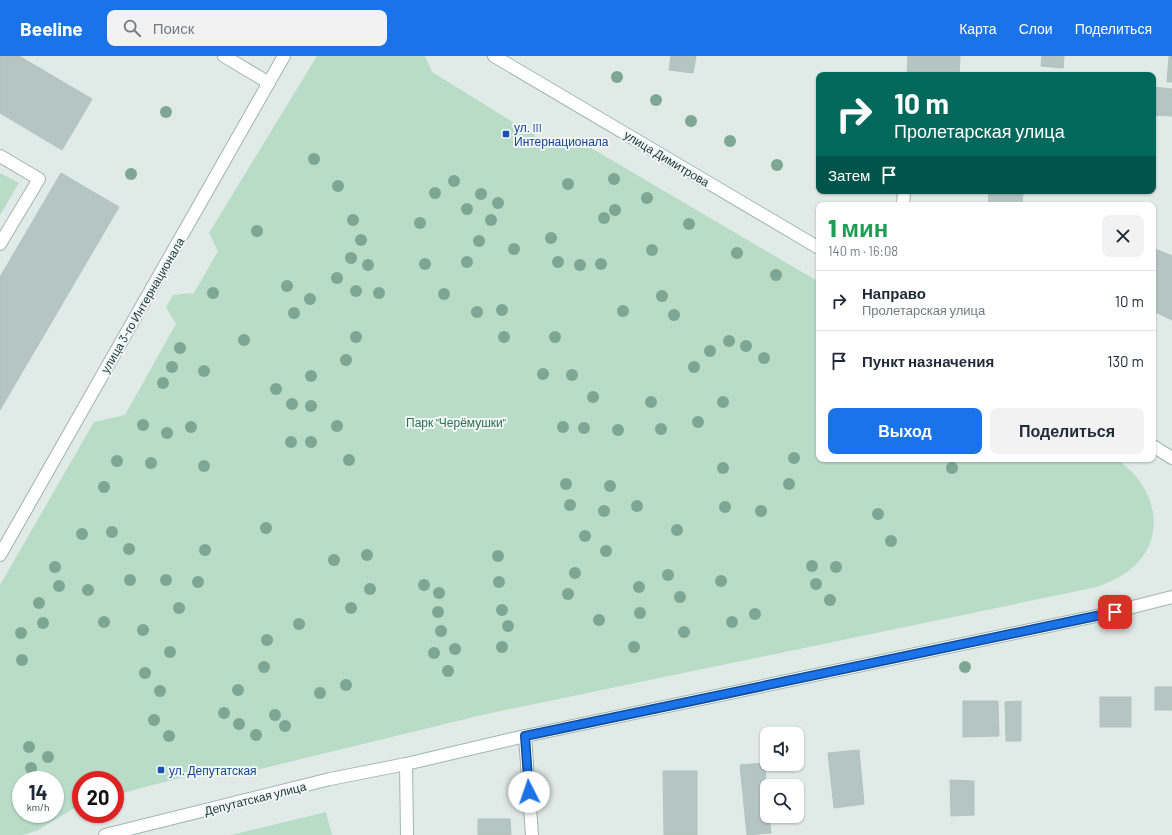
<!DOCTYPE html>
<html lang="ru">
<meta charset="utf-8">
<style>
:root{--surface:#fff;--page:#f2f2f3;--text:#1f2937;--muted:#747a83;--line:#e0e1e3;--accent:#1a73e8}
body{margin:0;font-family:Barlow,sans-serif;background:var(--page);color:var(--text);height:100vh;display:flex;flex-direction:column;font-size:15px;white-space:nowrap}
*{box-sizing:border-box;margin:0}
p{font-size:13px;color:var(--muted)}
.icon{flex:none;width:22px;height:22px;fill:none;stroke:currentColor;stroke-width:2;stroke-linecap:round;stroke-linejoin:round}
.map{position:relative;flex:1;overflow:hidden}
.panel{position:absolute;left:816px;top:146px;width:340px;height:260px;display:flex;flex-direction:column;background:var(--surface);border-radius:8px;box-shadow:0 1px 3px #0004}
.panel>*{flex:none}
.top-card{position:absolute;left:816px;top:16px;width:340px;height:122px;border-radius:8px;box-shadow:0 1px 3px #0004;background:#00695c;color:#fff;overflow:hidden}
.buttons{position:absolute;left:760px;top:671px;display:grid;gap:8px}
.buttons a{display:grid;place-items:center;width:44px;height:44px;border-radius:8px;background:var(--surface);box-shadow:0 1px 3px #0004;font-size:20px}
.speed{position:absolute;left:12px;top:715px;display:flex;gap:8px;font-size:20px;font-weight:700;text-align:center}
.speed>*{display:grid;place-content:center;width:52px;height:52px;border-radius:50%;background:var(--surface);box-shadow:0 1px 3px #0004;line-height:1}
.speed small{font-size:10px;font-weight:400}
.speed .limit{border:6px solid #d22;background:#fff;color:#111}
.pin{position:absolute;display:grid;place-items:center;width:34px;height:34px;color:#fff;margin:-17px;border-radius:8px;box-shadow:0 2px 6px #0006}
.me{position:absolute;width:44px;margin:-22px;rotate:356deg;stroke-linejoin:round;filter:drop-shadow(0 0 3px #0008)}
.turn{display:flex;align-items:center;gap:14px;height:84px;padding:0 12px;font-size:18px}
.turn .icon{width:52px;height:52px;stroke-width:2.5}
.turn b{display:block;font-size:28px;line-height:34px}
.then{display:flex;align-items:center;height:38px;padding:0 12px;background:#0003;gap:8px;font-size:15px}
.round{display:grid;place-items:center;flex:none;width:42px;height:42px;border-radius:8px;background:var(--page)}
.head{display:flex;align-items:center;justify-content:space-between;height:68px;padding:0 12px}
h1{font-size:24px;font-weight:800;line-height:30px;color:#1e9e55}
.primary-button{display:flex;gap:8px;margin-top:auto;padding:8px 12px}
.primary-button a{flex:1;height:46px;border-radius:8px;background:var(--accent);color:#fff;font-size:16px;font-weight:800;line-height:46px;text-align:center}
.primary-button a+a{background:var(--page);color:var(--text)}
ul{padding:0;list-style:none}
li{display:flex;align-items:center;gap:12px;height:60px;padding:0 12px;border-top:1px solid var(--line)}
li div{flex:1}
li b{display:block;font-size:15px}
li em{font-style:normal}
header{display:flex;align-items:center;gap:24px;box-sizing:border-box;height:56px;padding:0 20px;background:var(--accent);color:#fff}
header strong{font-size:19px}
nav{display:flex;gap:22px;margin-inline-start:auto;font-size:14px}
.search{width:280px;height:36px;background:var(--page);display:flex;align-items:center;gap:10px;box-sizing:border-box;padding:0 14px;border-radius:8px;color:var(--muted);font-size:15px}
.map>svg:first-child{display:block}
</style>
<header>
<strong>Beeline</strong>
<div class="search"><svg class="icon" aria-label="search" viewBox="0 0 24 24"><circle cx="10" cy="10" r="6"/><path d="M15 15l6 6"/></svg>Поиск</div>
<nav><a>Карта</a><a>Слои</a><a>Поделиться</a></nav>
</header>
<div class="map">
<svg width="1172" height="779" viewBox="0 0 1172 779">
<rect width="100%" height="100%" fill="#e0eae7"/>
<!-- green -->
<g fill="#b9dcc7" fill-rule="evenodd">
<path d="M317 0H425L432 16 550 89H586L819 226V403H1116C1154 427 1170 479 1132 512 1122 521 1109 526 1097 531L486 658 248 716 191 719 115 739V724H81V748L38 774 23 779H0V529L94 366 125 359 176 268 166 251 173 239 194 237 218 195 209 177ZM21 724H55V758H21Z"/>
<path d="M0 117 19 127 0 159Z"/>
<path d="M326 756 332 779H231Z"/>
</g>
<!-- building -->
<g fill="#b5c5c1" stroke="#b2c4bf">
<path d="M0 0H19L92 43 62 94 0 57Z"/>
<path d="M671 0H696L693 17 669 14Z"/>
<path d="M908 0H960L959 19H907Z"/>
<path d="M1042 0H1064L1063 12 1041 10Z"/>
<path d="M1169 0H1172V26H1167Z"/>
<path d="M1153 31 1172 33V60L1153 59Z"/>
<path d="M61 117 119 151 0 354V221Z"/>
<path d="M989 135H1023L1022 149H988Z"/>
<path d="M1153 192 1172 200V264L1153 255Z"/>
<rect x="1155" y="631" width="17" height="23"/>
<rect x="1100" y="641" width="31" height="30"/>
<path d="M963 645H998L999 680 963 681Z"/>
<path d="M1021 645V685H1006L1005 646Z"/>
<path d="M859 694 864 748 834 752 828 697Z"/>
<path d="M765 707 767 760H769L771 777 747 779 740 709Z"/>
<path d="M663 715H697V779H664Z"/>
<path d="M950 724 974 725V759L951 760Z"/>
<path d="M478 763H510L511 779H478Z"/>
</g>
<g fill="none" stroke-linecap="round" stroke-linejoin="round">
<!-- lane casing -->
<g stroke="#a3b2af" stroke-width="14">
<g id="lane">
<path d="M0 100 39 123 0 188"/>
<path d="M903 149 904 135"/>
<path d="M525 680 532 779"/>
</g>
</g>
<!-- street casing -->
<g stroke="#a3b2af" stroke-width="14">
<g id="street">
<path d="M224 0 269 27"/>
<path d="M0 499 284 0"/>
</g>
</g>
<!-- secondary casing -->
<g stroke="#9fb6b1" stroke-width="14">
<g id="secondary">
<path d="M494 0 819 192"/>
<path d="M1153 390 1172 402"/>
<path d="M406 708 407 779"/>
<path d="M105 779 330 723 406 708 525 680 1101 559 1172 541"/>
</g>
</g>
<!-- lane -->
<use href="#lane" stroke="#fff" stroke-width="12"/>
<!-- street -->
<use href="#street" stroke="#fff" stroke-width="12"/>
<!-- secondary -->
<use href="#secondary" stroke="#fff" stroke-width="12"/>
</g>
<!-- trees -->
<g fill="#7da794">
<circle cx="617" cy="21" r="6"/>
<circle cx="656" cy="44" r="6"/>
<circle cx="166" cy="56" r="6"/>
<circle cx="691" cy="65" r="6"/>
<circle cx="730" cy="85" r="6"/>
<circle cx="314" cy="103" r="6"/>
<circle cx="777" cy="109" r="6"/>
<circle cx="131" cy="118" r="6"/>
<circle cx="614" cy="123" r="6"/>
<circle cx="454" cy="125" r="6"/>
<circle cx="568" cy="128" r="6"/>
<circle cx="338" cy="130" r="6"/>
<circle cx="435" cy="137" r="6"/>
<circle cx="481" cy="138" r="6"/>
<circle cx="647" cy="142" r="6"/>
<circle cx="498" cy="147" r="6"/>
<circle cx="467" cy="153" r="6"/>
<circle cx="615" cy="154" r="6"/>
<circle cx="604" cy="162" r="6"/>
<circle cx="353" cy="164" r="6"/>
<circle cx="491" cy="164" r="6"/>
<circle cx="420" cy="167" r="6"/>
<circle cx="689" cy="168" r="6"/>
<circle cx="257" cy="175" r="6"/>
<circle cx="551" cy="182" r="6"/>
<circle cx="361" cy="184" r="6"/>
<circle cx="479" cy="185" r="6"/>
<circle cx="514" cy="193" r="6"/>
<circle cx="652" cy="194" r="6"/>
<circle cx="737" cy="197" r="6"/>
<circle cx="351" cy="202" r="6"/>
<circle cx="467" cy="206" r="6"/>
<circle cx="558" cy="206" r="6"/>
<circle cx="425" cy="208" r="6"/>
<circle cx="601" cy="208" r="6"/>
<circle cx="368" cy="209" r="6"/>
<circle cx="580" cy="209" r="6"/>
<circle cx="776" cy="219" r="6"/>
<circle cx="337" cy="222" r="6"/>
<circle cx="287" cy="230" r="6"/>
<circle cx="356" cy="235" r="6"/>
<circle cx="213" cy="237" r="6"/>
<circle cx="379" cy="237" r="6"/>
<circle cx="444" cy="238" r="6"/>
<circle cx="662" cy="240" r="6"/>
<circle cx="310" cy="243" r="6"/>
<circle cx="502" cy="254" r="6"/>
<circle cx="623" cy="255" r="6"/>
<circle cx="477" cy="256" r="6"/>
<circle cx="294" cy="257" r="6"/>
<circle cx="674" cy="259" r="6"/>
<circle cx="356" cy="281" r="6"/>
<circle cx="504" cy="281" r="6"/>
<circle cx="555" cy="281" r="6"/>
<circle cx="244" cy="284" r="6"/>
<circle cx="729" cy="285" r="6"/>
<circle cx="746" cy="290" r="6"/>
<circle cx="180" cy="292" r="6"/>
<circle cx="710" cy="295" r="6"/>
<circle cx="764" cy="302" r="6"/>
<circle cx="346" cy="304" r="6"/>
<circle cx="172" cy="311" r="6"/>
<circle cx="694" cy="311" r="6"/>
<circle cx="204" cy="315" r="6"/>
<circle cx="543" cy="318" r="6"/>
<circle cx="572" cy="319" r="6"/>
<circle cx="311" cy="320" r="6"/>
<circle cx="163" cy="327" r="6"/>
<circle cx="276" cy="333" r="6"/>
<circle cx="593" cy="341" r="6"/>
<circle cx="651" cy="346" r="6"/>
<circle cx="723" cy="346" r="6"/>
<circle cx="292" cy="348" r="6"/>
<circle cx="311" cy="350" r="6"/>
<circle cx="698" cy="366" r="6"/>
<circle cx="143" cy="369" r="6"/>
<circle cx="337" cy="370" r="6"/>
<circle cx="191" cy="371" r="6"/>
<circle cx="563" cy="371" r="6"/>
<circle cx="584" cy="372" r="6"/>
<circle cx="661" cy="373" r="6"/>
<circle cx="618" cy="374" r="6"/>
<circle cx="167" cy="377" r="6"/>
<circle cx="291" cy="386" r="6"/>
<circle cx="311" cy="386" r="6"/>
<circle cx="794" cy="402" r="6"/>
<circle cx="349" cy="404" r="6"/>
<circle cx="117" cy="405" r="6"/>
<circle cx="151" cy="407" r="6"/>
<circle cx="204" cy="410" r="6"/>
<circle cx="723" cy="412" r="6"/>
<circle cx="952" cy="412" r="6"/>
<circle cx="566" cy="428" r="6"/>
<circle cx="789" cy="428" r="6"/>
<circle cx="610" cy="430" r="6"/>
<circle cx="104" cy="431" r="6"/>
<circle cx="570" cy="449" r="6"/>
<circle cx="637" cy="450" r="6"/>
<circle cx="725" cy="451" r="6"/>
<circle cx="604" cy="455" r="6"/>
<circle cx="761" cy="455" r="6"/>
<circle cx="878" cy="458" r="6"/>
<circle cx="266" cy="472" r="6"/>
<circle cx="677" cy="474" r="6"/>
<circle cx="112" cy="476" r="6"/>
<circle cx="82" cy="478" r="6"/>
<circle cx="585" cy="480" r="6"/>
<circle cx="891" cy="485" r="6"/>
<circle cx="129" cy="493" r="6"/>
<circle cx="205" cy="494" r="6"/>
<circle cx="606" cy="495" r="6"/>
<circle cx="367" cy="499" r="6"/>
<circle cx="498" cy="500" r="6"/>
<circle cx="334" cy="504" r="6"/>
<circle cx="812" cy="510" r="6"/>
<circle cx="55" cy="511" r="6"/>
<circle cx="836" cy="511" r="6"/>
<circle cx="575" cy="517" r="6"/>
<circle cx="668" cy="519" r="6"/>
<circle cx="130" cy="524" r="6"/>
<circle cx="166" cy="524" r="6"/>
<circle cx="721" cy="525" r="6"/>
<circle cx="198" cy="526" r="6"/>
<circle cx="499" cy="526" r="6"/>
<circle cx="816" cy="528" r="6"/>
<circle cx="424" cy="529" r="6"/>
<circle cx="59" cy="530" r="6"/>
<circle cx="639" cy="531" r="6"/>
<circle cx="370" cy="533" r="6"/>
<circle cx="88" cy="534" r="6"/>
<circle cx="439" cy="537" r="6"/>
<circle cx="568" cy="538" r="6"/>
<circle cx="680" cy="541" r="6"/>
<circle cx="830" cy="544" r="6"/>
<circle cx="39" cy="547" r="6"/>
<circle cx="179" cy="552" r="6"/>
<circle cx="351" cy="552" r="6"/>
<circle cx="502" cy="554" r="6"/>
<circle cx="438" cy="556" r="6"/>
<circle cx="640" cy="557" r="6"/>
<circle cx="755" cy="558" r="6"/>
<circle cx="599" cy="564" r="6"/>
<circle cx="104" cy="566" r="6"/>
<circle cx="732" cy="566" r="6"/>
<circle cx="43" cy="567" r="6"/>
<circle cx="299" cy="568" r="6"/>
<circle cx="508" cy="570" r="6"/>
<circle cx="143" cy="574" r="6"/>
<circle cx="441" cy="575" r="6"/>
<circle cx="684" cy="576" r="6"/>
<circle cx="21" cy="577" r="6"/>
<circle cx="267" cy="584" r="6"/>
<circle cx="502" cy="591" r="6"/>
<circle cx="634" cy="591" r="6"/>
<circle cx="455" cy="593" r="6"/>
<circle cx="170" cy="596" r="6"/>
<circle cx="434" cy="597" r="6"/>
<circle cx="22" cy="604" r="6"/>
<circle cx="264" cy="611" r="6"/>
<circle cx="965" cy="611" r="6"/>
<circle cx="448" cy="615" r="6"/>
<circle cx="145" cy="617" r="6"/>
<circle cx="346" cy="629" r="6"/>
<circle cx="238" cy="634" r="6"/>
<circle cx="160" cy="635" r="6"/>
<circle cx="320" cy="637" r="6"/>
<circle cx="224" cy="657" r="6"/>
<circle cx="275" cy="659" r="6"/>
<circle cx="154" cy="664" r="6"/>
<circle cx="239" cy="668" r="6"/>
<circle cx="285" cy="670" r="6"/>
<circle cx="256" cy="679" r="6"/>
<circle cx="169" cy="680" r="6"/>
<circle cx="29" cy="691" r="6"/>
<circle cx="48" cy="701" r="6"/>
<circle cx="31" cy="712" r="6"/>
</g>
<g fill="none" stroke-linecap="round" stroke-linejoin="round">
<!-- route casing -->
<g stroke="#114b97" stroke-width="10">
<path id="route" d="M529 736 525 680 1115 556"/>
</g>
<!-- route -->
<use href="#route" stroke="#1a73e8" stroke-width="7"/>
</g>
<!-- markers -->
<g fill="#1a4fb4" stroke="#f0f7f5" stroke-width="1.5">
<rect x="502" y="74" width="8" height="8" rx="2"/>
<rect x="157" y="710" width="8" height="8" rx="2"/>
</g>
<g text-anchor="middle" dominant-baseline="central" stroke-width="4" stroke-linejoin="round" paint-order="stroke">
<!-- transit labels -->
<g font-size="12" fill="#164399" stroke="#f0f7f5" text-anchor="start">
<text x="514" y="71">ул. III<tspan x="514" dy="14">Интернационала</tspan></text>
<text x="169" y="714">ул. Депутатская</text>
</g>
<!-- street labels -->
<g font-size="12" fill="#213a37" stroke="#f0f7f5">
<text transform="translate(667 102) rotate(31)">улица Димитрова</text>
<text transform="translate(142 249) rotate(-60)">улица 3-го Интернационала</text>
<text transform="translate(255 742) rotate(-14)">Депутатская улица</text>
</g>
<!-- park labels -->
<g font-size="12" fill="#2c7050" stroke="#f0f7f5">
<text x="456" y="366">Парк "Черёмушки"</text>
</g>
</g>
</svg>
<div class="buttons">
<a><svg class="icon" aria-label="sound" viewBox="0 0 24 24"><path d="M4 9h4l5-4v14l-5-4H4zM17 9q2 3 0 6"/></svg></a>
<a><svg class="icon" aria-label="search" viewBox="0 0 24 24"><circle cx="10" cy="10" r="6"/><path d="M15 15l6 6"/></svg></a>
</div>
<div class="speed"><div>14<small>km/h</small></div><div class="limit">20</div></div>
<div class="pin" style="left:1115px;top:556px;background:#d93025"><svg class="icon" aria-label="arrive" viewBox="0 0 24 24"><path d="M6 21V4h12l-3 4 3 4H6"/></svg></div>
<svg class="me" style="left:529px;top:736px" viewBox="-20 -20 40 40"><circle r="19" fill="#fff"/><path d="M0-13L10 11 0 6-10 11z" fill="#1a73e8"/></svg>
<div class="top-card">
<div class="turn"><svg class="icon" aria-label="right" viewBox="0 0 24 24"><path d="M7 20v-9h11M14 6l5 5-5 5"/></svg><div><b>10 m</b>Пролетарская улица</div></div>
<div class="then">Затем<svg class="icon" aria-label="arrive" viewBox="0 0 24 24"><path d="M6 21V4h12l-3 4 3 4H6"/></svg></div>
</div>
<section class="panel">
<div class="head"><div><h1>1 мин</h1><p>140 m · 16:08</p></div><a class="round"><svg class="icon" aria-label="close" viewBox="0 0 24 24"><path d="M6 6l12 12M18 6L6 18"/></svg></a></div>
<ul>
<li><svg class="icon" aria-label="right" viewBox="0 0 24 24"><path d="M7 20v-9h11M14 6l5 5-5 5"/></svg><div><b>Направо</b><p>Пролетарская улица</p></div><em>10 m</em></li>
<li><svg class="icon" aria-label="arrive" viewBox="0 0 24 24"><path d="M6 21V4h12l-3 4 3 4H6"/></svg><div><b>Пункт назначения</b></div><em>130 m</em></li>
</ul>
<div class="primary-button"><a>Выход</a><a>Поделиться</a></div>
</section>
</div>
